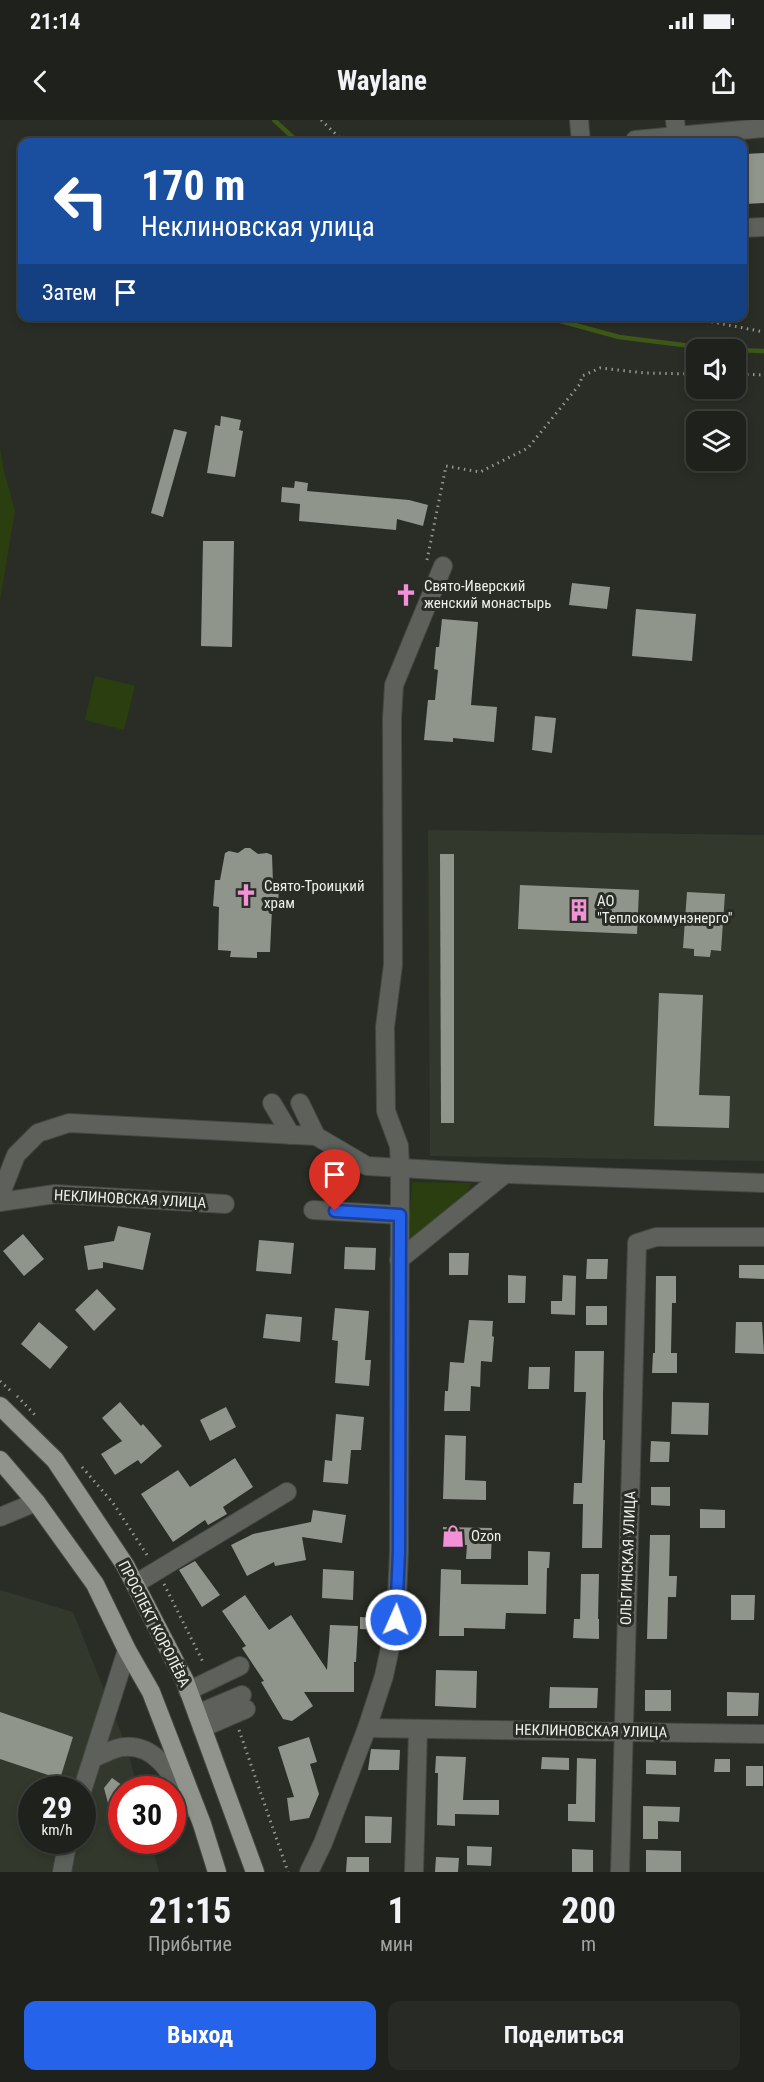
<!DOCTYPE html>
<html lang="ru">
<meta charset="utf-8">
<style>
:root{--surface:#1f221c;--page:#272a25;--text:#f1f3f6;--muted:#a1a4a3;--line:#3c3f3b;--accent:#2563eb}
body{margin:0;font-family:"Roboto Condensed",sans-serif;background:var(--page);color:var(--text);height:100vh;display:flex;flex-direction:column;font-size:22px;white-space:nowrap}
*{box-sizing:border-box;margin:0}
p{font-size:20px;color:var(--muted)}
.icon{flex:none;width:33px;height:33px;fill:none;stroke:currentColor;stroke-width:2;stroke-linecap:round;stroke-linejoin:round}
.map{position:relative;height:1752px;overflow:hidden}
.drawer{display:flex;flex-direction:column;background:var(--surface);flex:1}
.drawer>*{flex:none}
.top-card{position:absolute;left:18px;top:18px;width:729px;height:183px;border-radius:12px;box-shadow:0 3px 9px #0003,0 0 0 2px var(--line);background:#1a4fa0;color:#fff;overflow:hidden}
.controls{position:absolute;left:686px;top:219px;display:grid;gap:12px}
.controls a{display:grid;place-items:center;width:60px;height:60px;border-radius:12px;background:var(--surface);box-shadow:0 3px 9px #0003,0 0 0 2px var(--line);font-size:30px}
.speed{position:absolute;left:18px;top:1656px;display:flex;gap:12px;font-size:30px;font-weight:700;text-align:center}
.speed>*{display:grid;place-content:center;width:78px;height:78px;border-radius:50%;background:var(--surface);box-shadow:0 3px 9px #0003,0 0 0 2px var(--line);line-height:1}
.speed small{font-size:15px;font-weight:400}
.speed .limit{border:9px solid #d22;background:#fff;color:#111}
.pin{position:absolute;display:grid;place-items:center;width:51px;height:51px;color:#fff;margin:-62px -26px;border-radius:50% 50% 50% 0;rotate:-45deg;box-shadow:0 0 6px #0007}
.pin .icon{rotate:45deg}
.me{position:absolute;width:66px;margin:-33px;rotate:2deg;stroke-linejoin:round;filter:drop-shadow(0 0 4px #0008)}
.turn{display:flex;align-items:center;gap:21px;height:126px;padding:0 24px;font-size:27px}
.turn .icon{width:78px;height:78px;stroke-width:2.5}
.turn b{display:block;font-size:42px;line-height:51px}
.then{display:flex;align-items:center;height:57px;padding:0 24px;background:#0003;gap:12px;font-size:22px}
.eta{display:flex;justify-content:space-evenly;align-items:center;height:102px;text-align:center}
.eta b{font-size:36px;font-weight:700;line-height:42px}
.button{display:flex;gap:12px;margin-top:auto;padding:12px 24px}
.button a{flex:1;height:69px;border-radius:12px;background:var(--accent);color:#fff;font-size:24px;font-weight:700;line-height:69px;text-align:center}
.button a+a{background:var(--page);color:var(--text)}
.status{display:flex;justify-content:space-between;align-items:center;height:42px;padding:0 30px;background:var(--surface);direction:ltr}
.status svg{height:16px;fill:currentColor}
header{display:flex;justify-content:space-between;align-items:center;height:78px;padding:0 24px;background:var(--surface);font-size:27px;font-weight:700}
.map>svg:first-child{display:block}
</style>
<div class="status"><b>21:14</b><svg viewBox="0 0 49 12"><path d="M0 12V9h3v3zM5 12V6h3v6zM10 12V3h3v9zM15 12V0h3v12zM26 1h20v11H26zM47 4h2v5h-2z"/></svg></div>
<header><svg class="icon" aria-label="back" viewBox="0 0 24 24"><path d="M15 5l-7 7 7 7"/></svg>Waylane<svg class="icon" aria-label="share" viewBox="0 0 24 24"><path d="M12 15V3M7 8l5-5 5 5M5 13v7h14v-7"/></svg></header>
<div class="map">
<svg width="764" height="1752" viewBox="0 0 764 1752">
<rect width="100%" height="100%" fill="#292d25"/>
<!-- built -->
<g fill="#32382b" fill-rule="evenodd">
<path d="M428 710 764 715V1041L430 1036Z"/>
<path d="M0 1470 73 1492 126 1625 138 1669 122 1670V1720L151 1721 159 1752H0ZM32 1670H82V1720H32Z"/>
</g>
<!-- green -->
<g fill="#2b3e0f">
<path d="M0 328 4 351 15 391 0 480Z"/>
<path d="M95 556 135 566 124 610 85 600Z"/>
<path d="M412 1062 472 1063 467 1072 408 1122Z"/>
</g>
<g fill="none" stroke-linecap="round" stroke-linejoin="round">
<!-- stream -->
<g stroke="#3d5816" stroke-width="4.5">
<path d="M274 0 298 22"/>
<path d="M542 196 619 217 723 230"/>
<path d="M735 230 764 231"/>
</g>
</g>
<!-- building -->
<g fill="#90958c">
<path d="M764 33V83L745 84V80L742 81V37L744 34Z"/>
<path d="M221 296 241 300 239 310 243 311 235 357 207 353 215 305 220 306Z"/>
<path d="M174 309 187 312 163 397 151 393Z"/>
<path d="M295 361 308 363 307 371 409 380 428 385 423 406 397 399 396 410 299 401 300 384 281 382 282 367 294 368Z"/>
<path d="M203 421H234L232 527 201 526Z"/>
<path d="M572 463 610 467 607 489 569 485Z"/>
<path d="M636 489 696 494 692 541 632 536Z"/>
<path d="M442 499 478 502 471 585 497 587 494 622 453 618V622L424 620 428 580H435L438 550 434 549 436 527H439Z"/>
<path d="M535 596 556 598 552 633 532 630Z"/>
<path d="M245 728H250L258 734 267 733 272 735 273 763H279L278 789H272L270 832H257V838L230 837 231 831 218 830 219 787 213 786 215 760H220L225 733 229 731 238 733Z"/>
<path d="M440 734H454V1003H441Z"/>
<path d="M520 765 639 770 637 814 518 809Z"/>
<path d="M687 772 725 774 721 831 711 830 710 837 694 836V829L683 828Z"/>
<path d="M659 873 703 875 699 975 730 976 729 1008 654 1006Z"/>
<path d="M118 1106 151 1113 143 1150 103 1142V1148L88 1150 84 1126 114 1121Z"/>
<path d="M23 1114 44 1139 24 1156 3 1131Z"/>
<path d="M259 1120 294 1123 291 1154 256 1151Z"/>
<path d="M345 1127 376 1128 375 1150 344 1149Z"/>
<path d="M449 1133H469L468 1155H449Z"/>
<path d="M587 1139H608L607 1159H586Z"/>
<path d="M739 1145H764V1159L739 1158Z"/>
<path d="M508 1155 526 1156 525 1183H508Z"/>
<path d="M563 1155 576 1156 575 1195 551 1194V1181H562Z"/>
<path d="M656 1156H676V1183H672L671 1233H677V1253H652L653 1233H655Z"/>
<path d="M97 1169 116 1189 94 1211 75 1190Z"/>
<rect x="586" y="1186" width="21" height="19"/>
<path d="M335 1188 369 1191 365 1240H371L369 1266 335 1263 338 1221 332 1220Z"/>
<path d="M266 1194 302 1197 300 1222 263 1218Z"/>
<path d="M469 1200 493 1201 492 1216 494 1217 492 1242 481 1241 480 1267 471 1266 470 1291H444L445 1271H448L450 1242 464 1243Z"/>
<path d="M39 1202 68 1227 50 1249 21 1224Z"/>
<path d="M736 1202H762L764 1234 735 1233Z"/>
<path d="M575 1231H604L603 1275V1320H605L602 1428H582L583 1384H573L574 1363H582L586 1272H574Z"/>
<path d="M529 1247H550L549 1269H528Z"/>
<path d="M120 1282 141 1306 143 1304 162 1326 141 1344 138 1340 115 1355 101 1334 122 1321 102 1298Z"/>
<path d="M672 1282 709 1283 708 1315 671 1314Z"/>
<path d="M226 1287 236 1307 210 1321 200 1300Z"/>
<path d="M336 1294 364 1297 361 1330H351L348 1364 323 1362 325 1340 332 1341Z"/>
<path d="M445 1315 466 1316 465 1360 486 1361V1380L443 1379Z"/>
<path d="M651 1321 670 1322 669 1342H650Z"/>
<path d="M235 1338 253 1367 223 1387 227 1394 208 1405 205 1400 173 1422 141 1374 178 1350 190 1367Z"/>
<path d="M651 1367H670V1386L651 1385Z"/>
<path d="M700 1389 725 1390V1408H700Z"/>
<path d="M313 1390 346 1395 342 1423 302 1417 306 1440 275 1446 274 1442 247 1456 231 1425 253 1414 311 1402Z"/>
<path d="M443 1407 492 1408 491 1439H466L467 1425H442Z"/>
<path d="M650 1415H670L669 1456H677L676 1477H668L667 1519H647Z"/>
<path d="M528 1431 550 1432 549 1448H547L546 1494 506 1493 505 1509 464 1508V1516H439L441 1449 461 1450V1464L528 1465Z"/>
<path d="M195 1441 220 1475 202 1487 179 1450Z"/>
<path d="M323 1449 354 1451 353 1480 322 1478Z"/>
<path d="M581 1454H599L598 1499H599V1519L573 1518 574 1499H580Z"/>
<path d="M245 1475 269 1510 291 1495 327 1550 330 1505 358 1506 356 1542H354V1572H304L313 1586 292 1601 283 1599 261 1562 264 1561 242 1528 246 1526 222 1491Z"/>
<path d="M731 1475H755L754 1500H731Z"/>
<path d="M360 1497 379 1498 378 1510 360 1509Z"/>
<path d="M436 1550 477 1551 476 1588 435 1586Z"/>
<path d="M550 1567 598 1568 597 1588H549Z"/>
<rect x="645" y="1570" width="26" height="21"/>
<path d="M727 1572 759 1573 758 1596H727Z"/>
<path d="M0 1592 73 1617 60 1659 0 1639Z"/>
<path d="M309 1617 317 1642 310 1644 319 1674 309 1698 290 1701 287 1678 294 1677 278 1627Z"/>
<path d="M371 1629 400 1630 399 1650H368Z"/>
<path d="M436 1636 466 1637 463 1680H499V1695L455 1694V1706L437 1705 438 1653H435Z"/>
<path d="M542 1637 569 1638V1650L541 1649Z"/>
<path d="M577 1638 596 1639 595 1702 568 1701V1684H576Z"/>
<path d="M715 1639H730V1652H714Z"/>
<path d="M646 1640 676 1641V1655L646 1654Z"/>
<rect x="746" y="1646" width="17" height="20"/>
<path d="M112 1658 122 1665V1717H117L104 1668Z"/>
<path d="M643 1686 680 1687 679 1702 658 1701V1719H643Z"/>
<path d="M365 1696 392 1697 391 1723H365Z"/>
<path d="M467 1726 492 1727 491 1746 467 1745Z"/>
<path d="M572 1729 593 1730V1752H572Z"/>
<path d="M646 1730 681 1731V1752H646Z"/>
<path d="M347 1737H369V1752H346Z"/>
<path d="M436 1737 459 1738 458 1752H435Z"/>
</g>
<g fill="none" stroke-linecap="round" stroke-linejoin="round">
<!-- minor casing -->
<g stroke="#444841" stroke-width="20">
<g id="minor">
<path d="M579 0 581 22"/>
<path d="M675 0 677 16 764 8"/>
<path d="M635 20 677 16"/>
<path d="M742 108 764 107"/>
<path d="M272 983 291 1015"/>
<path d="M300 983 316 1016"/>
<path d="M0 1076 16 1035 38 1013 69 1003 316 1016 367 1046 505 1054 764 1063"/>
<path d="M0 1082 55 1074 225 1084"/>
<path d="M313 1090 400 1095"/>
<path d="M399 1140 505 1054"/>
<path d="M0 1397 36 1382"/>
<path d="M135 1464 287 1372"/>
<path d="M188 1571 240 1546"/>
<path d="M197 1594 242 1575"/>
<path d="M202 1608 246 1589"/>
<path d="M367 1608 764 1614"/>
<path d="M93 1638C102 1635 115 1627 124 1627 160 1624 175 1662 191 1688"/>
<path d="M82 1671 127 1530"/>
<path d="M62 1752 68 1720"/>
<path d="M309 1752 323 1723 367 1608 384 1556 396 1500 399 1432 400 1047 399 1026 386 991 385 907 393 845 392 599 394 565 443 446"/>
<path d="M414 1752 418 1610"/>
<path d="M620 1752 637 1123 656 1117H764"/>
</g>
</g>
<!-- major casing -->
<g stroke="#444841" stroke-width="20">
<g id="major">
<path d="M0 1286 55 1340 125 1445 185 1561 255 1752"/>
<path d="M0 1340 36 1382 95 1464 127 1530 151 1572 202 1704 217 1752"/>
</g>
</g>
<!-- path -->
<g stroke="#939790" stroke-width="3" stroke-dasharray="1.5 4.5" stroke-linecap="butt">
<path d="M321 0 344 22"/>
<path d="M682 196 764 212"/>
<path d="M735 254 764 255"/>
<path d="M427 440 446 346 480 352 528 328 580 264 582 256 600 248 645 253 696 254"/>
<path d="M0 1261 12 1272"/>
<path d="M17 1276 35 1295"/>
<path d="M82 1347 113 1383 149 1438"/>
<path d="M164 1464 204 1544"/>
<path d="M239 1610 288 1752"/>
</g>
<!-- minor -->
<use href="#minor" stroke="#5e605c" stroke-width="18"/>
<!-- major -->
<use href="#major" stroke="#90948c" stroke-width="18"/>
</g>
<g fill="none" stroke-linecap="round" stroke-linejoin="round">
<!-- route casing -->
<g stroke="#184099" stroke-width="15">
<path id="route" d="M335 1091 400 1095 399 1432 396 1500"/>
</g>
<!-- route -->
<use href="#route" stroke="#2563eb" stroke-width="10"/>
</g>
<!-- icons -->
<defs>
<g id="church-bare" transform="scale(1.8)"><path d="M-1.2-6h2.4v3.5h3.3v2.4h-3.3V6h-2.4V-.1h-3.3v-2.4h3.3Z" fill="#f391d6" stroke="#292d25" stroke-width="2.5" paint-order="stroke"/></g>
<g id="building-bare" transform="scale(1.8)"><path d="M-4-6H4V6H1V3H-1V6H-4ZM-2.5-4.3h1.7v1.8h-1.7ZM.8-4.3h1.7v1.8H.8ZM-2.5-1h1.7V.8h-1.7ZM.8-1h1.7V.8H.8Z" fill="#f391d6" stroke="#292d25" stroke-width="2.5" paint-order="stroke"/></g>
<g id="shop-bare" transform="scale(1.8)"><path d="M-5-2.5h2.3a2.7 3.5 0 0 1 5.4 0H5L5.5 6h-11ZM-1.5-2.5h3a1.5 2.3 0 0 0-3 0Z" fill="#f391d6" stroke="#292d25" stroke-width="2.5" paint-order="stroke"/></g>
</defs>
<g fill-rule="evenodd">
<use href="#church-bare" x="406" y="475"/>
<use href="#church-bare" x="246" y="775"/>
<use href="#building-bare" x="579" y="790"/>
<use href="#shop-bare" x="453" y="1416"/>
</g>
<g text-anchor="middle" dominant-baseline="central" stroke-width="6" stroke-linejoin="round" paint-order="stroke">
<!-- poi labels -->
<g font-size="15" fill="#edf0ea" stroke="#292d25" text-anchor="start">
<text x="424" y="466">Свято-Иверский<tspan x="424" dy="17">женский монастырь</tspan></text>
<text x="264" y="766">Свято-Троицкий<tspan x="264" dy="17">храм</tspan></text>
<text x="597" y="781">АО<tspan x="597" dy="17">"Теплокоммунэнерго"</tspan></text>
<text x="471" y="1416">Ozon</text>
</g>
<!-- street labels -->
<g font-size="15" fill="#edf0ea" stroke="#292d25">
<text transform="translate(130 1079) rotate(3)">НЕКЛИНОВСКАЯ УЛИЦА</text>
<text transform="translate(628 1438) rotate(-88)">ОЛЬГИНСКАЯ УЛИЦА</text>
<text transform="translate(154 1504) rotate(63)">ПРОСПЕКТ КОРОЛЁВА</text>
<text transform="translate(591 1611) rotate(1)">НЕКЛИНОВСКАЯ УЛИЦА</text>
</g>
</g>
</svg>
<div class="controls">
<a><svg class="icon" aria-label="sound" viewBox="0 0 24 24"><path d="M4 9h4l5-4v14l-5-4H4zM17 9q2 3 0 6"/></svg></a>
<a><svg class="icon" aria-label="layers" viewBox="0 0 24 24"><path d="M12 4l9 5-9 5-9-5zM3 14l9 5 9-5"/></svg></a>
</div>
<div class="speed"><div>29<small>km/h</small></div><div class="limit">30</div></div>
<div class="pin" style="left:335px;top:1091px;background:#d93025"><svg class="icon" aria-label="arrive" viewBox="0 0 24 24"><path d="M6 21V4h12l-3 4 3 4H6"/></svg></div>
<svg class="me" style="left:396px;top:1500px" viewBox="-20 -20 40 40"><circle r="17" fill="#2563eb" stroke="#fff" stroke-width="3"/><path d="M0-11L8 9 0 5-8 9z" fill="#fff"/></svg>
<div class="top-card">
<div class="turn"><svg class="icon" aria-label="left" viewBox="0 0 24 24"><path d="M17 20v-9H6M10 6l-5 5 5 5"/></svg><div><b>170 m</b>Неклиновская улица</div></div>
<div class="then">Затем<svg class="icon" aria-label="arrive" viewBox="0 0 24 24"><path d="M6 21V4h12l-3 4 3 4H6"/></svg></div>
</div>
</div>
<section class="drawer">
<div class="eta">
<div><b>21:15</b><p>Прибытие</p></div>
<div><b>1</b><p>мин</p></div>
<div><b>200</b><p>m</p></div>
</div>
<div class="button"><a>Выход</a><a>Поделиться</a></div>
</section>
